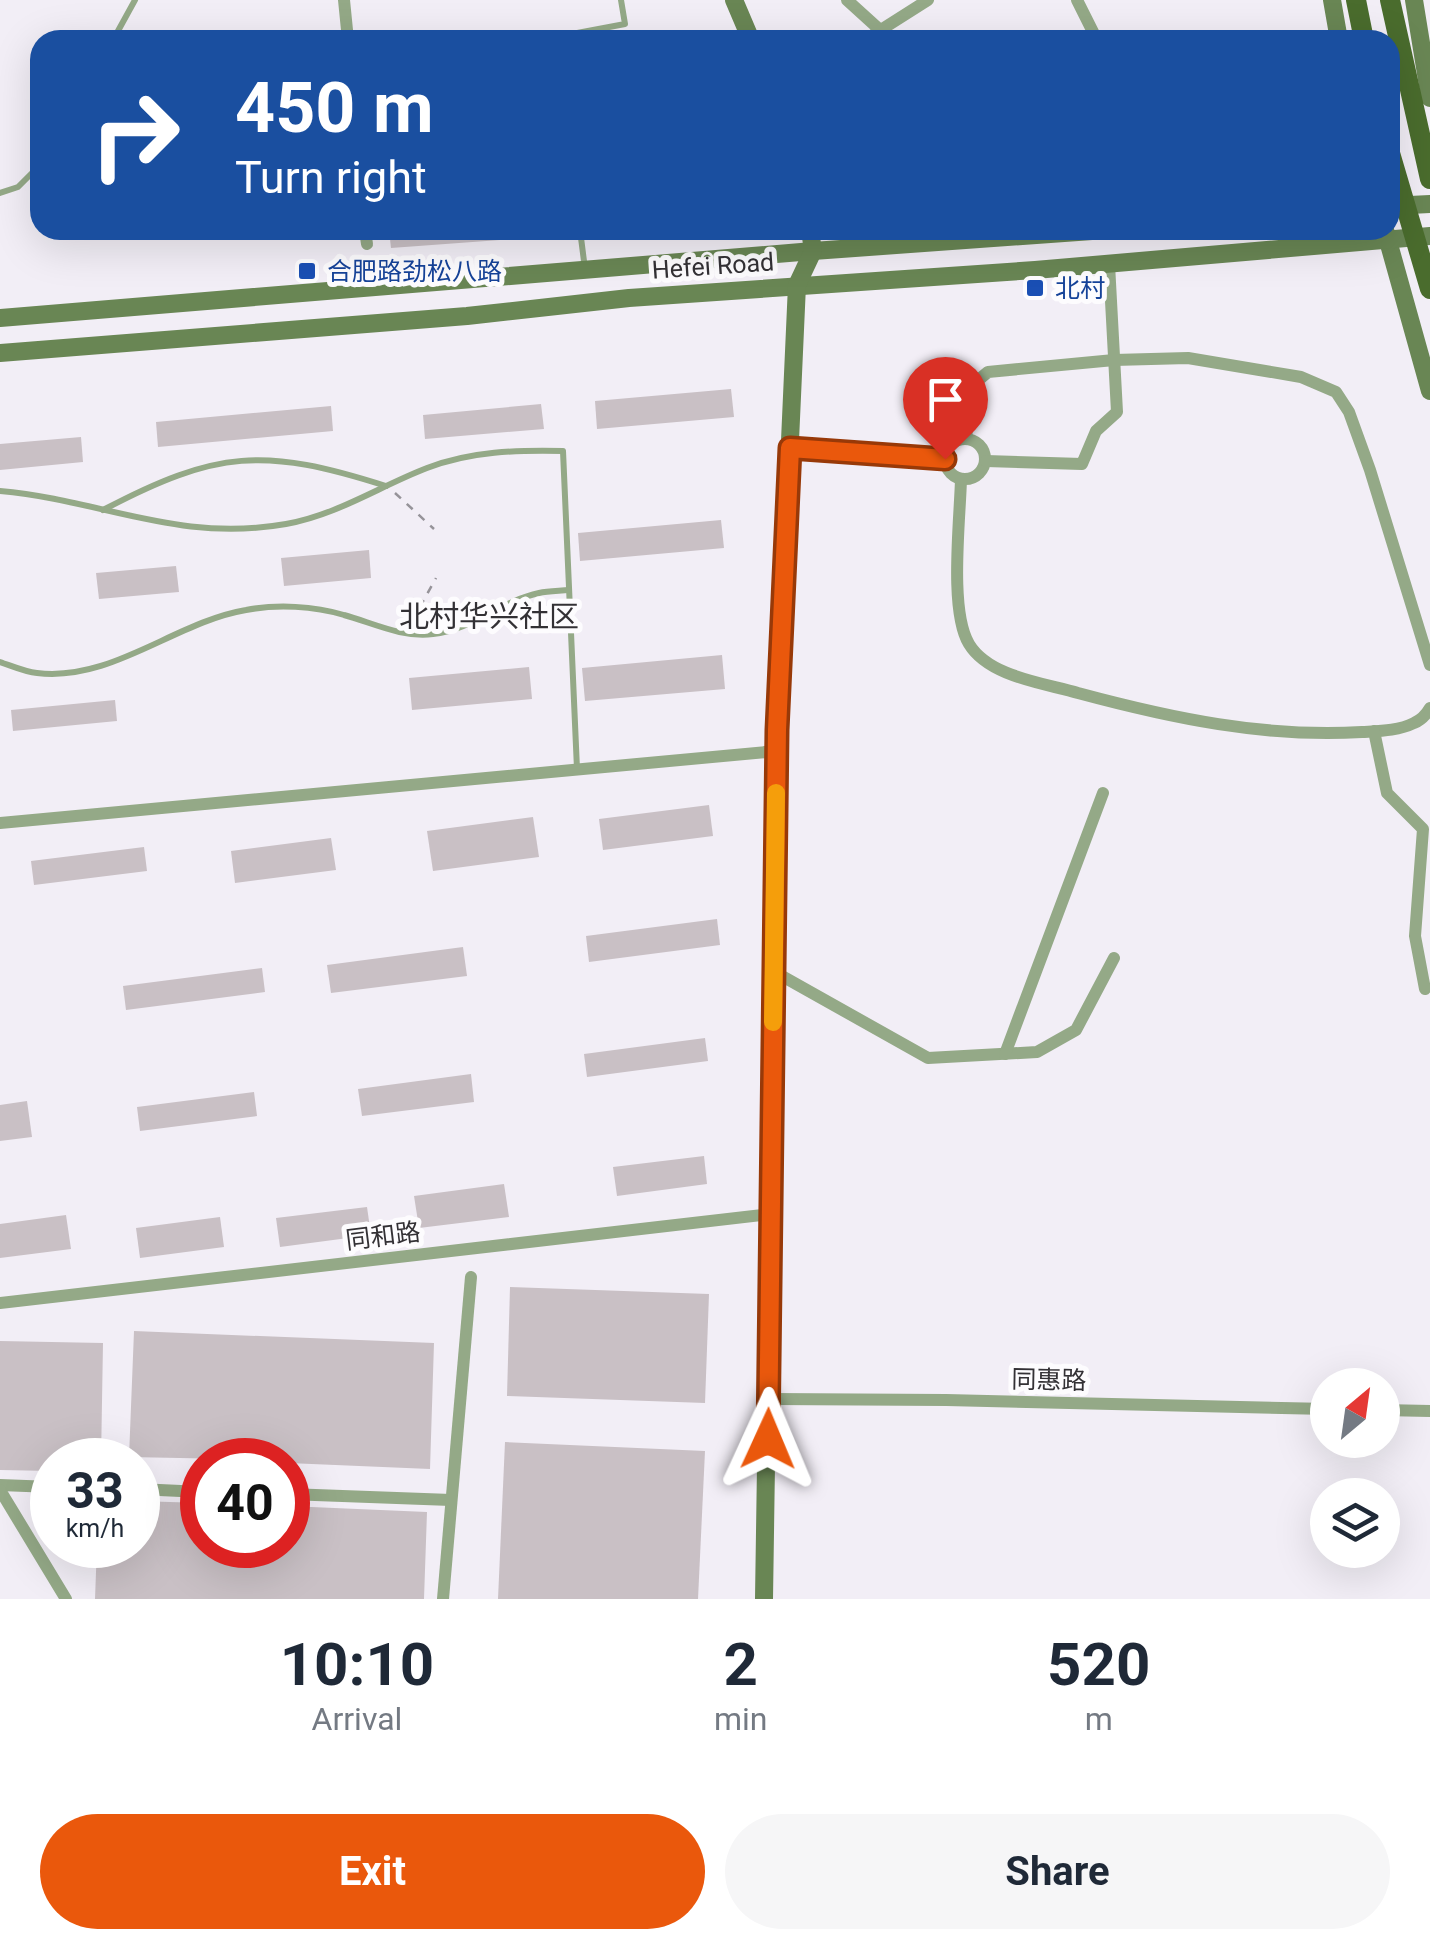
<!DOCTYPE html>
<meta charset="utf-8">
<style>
:root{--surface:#fff;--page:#f6f6f7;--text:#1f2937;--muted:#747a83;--accent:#ea580c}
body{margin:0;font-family:Roboto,"Noto Sans SC",sans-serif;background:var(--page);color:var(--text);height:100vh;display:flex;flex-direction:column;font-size:38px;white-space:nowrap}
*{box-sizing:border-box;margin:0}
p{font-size:32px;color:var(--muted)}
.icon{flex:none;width:55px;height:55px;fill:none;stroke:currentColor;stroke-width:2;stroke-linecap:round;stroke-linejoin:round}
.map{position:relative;height:1599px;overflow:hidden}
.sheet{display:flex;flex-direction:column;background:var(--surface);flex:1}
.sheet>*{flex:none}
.top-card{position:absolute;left:30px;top:30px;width:1370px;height:210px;border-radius:30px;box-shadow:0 10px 40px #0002;background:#1a4fa0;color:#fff;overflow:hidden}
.needle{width:65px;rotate:29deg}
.tools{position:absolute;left:1310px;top:1368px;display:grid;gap:20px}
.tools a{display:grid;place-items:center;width:90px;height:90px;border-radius:50%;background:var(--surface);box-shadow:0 10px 40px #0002;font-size:50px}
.speed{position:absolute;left:30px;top:1438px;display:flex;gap:20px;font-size:50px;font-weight:700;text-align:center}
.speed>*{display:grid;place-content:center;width:130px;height:130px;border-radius:50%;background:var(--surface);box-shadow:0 10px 40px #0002;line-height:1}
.speed small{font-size:25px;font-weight:400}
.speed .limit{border:15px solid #d22;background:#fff;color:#111}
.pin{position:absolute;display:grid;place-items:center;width:85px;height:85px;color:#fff;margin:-102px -42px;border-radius:50% 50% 50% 0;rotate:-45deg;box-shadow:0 0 10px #0007}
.pin .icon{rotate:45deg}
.me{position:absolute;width:110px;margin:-55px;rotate:1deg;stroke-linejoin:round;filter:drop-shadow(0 0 8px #0008)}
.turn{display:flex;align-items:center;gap:35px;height:210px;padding:0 40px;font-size:45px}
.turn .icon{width:130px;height:130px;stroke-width:2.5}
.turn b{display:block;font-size:70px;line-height:85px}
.eta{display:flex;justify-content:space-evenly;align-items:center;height:170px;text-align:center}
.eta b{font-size:60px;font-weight:700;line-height:70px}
.button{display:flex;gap:20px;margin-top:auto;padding:20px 40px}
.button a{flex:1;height:115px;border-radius:60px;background:var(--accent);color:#fff;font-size:40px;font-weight:700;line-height:115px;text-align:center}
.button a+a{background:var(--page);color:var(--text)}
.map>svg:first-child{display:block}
</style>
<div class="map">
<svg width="1430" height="1599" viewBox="0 0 1430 1599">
<rect width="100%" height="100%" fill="#f2eef6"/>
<!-- building -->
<g fill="#c9c0c5">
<path d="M389 230H513V239L391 248Z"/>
<path d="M731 389 734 417 597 429 595 401Z"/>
<path d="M541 404 544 429 425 439 423 415Z"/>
<path d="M331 406 333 431 158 447 156 422Z"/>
<path d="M81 437 83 462 0 470V444Z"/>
<path d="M721 520 724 548 580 561 578 533Z"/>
<path d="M369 550 371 578 284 586 281 558Z"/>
<path d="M176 566 179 592 99 599 96 573Z"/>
<path d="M722 655 725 689 585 701 582 668Z"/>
<path d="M529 667 532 699 412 710 409 678Z"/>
<path d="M115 700 117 721 13 731 11 710Z"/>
<path d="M709 805 713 836 603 850 599 819Z"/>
<path d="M533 817 539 857 433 871 427 831Z"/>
<path d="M331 838 336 870 235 883 231 851Z"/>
<path d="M144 847 147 871 34 885 31 861Z"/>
<path d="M717 919 720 945 589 962 586 936Z"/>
<path d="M463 947 467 976 331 993 327 965Z"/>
<path d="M262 968 265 992 126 1010 123 986Z"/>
<path d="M705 1038 708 1061 587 1077 584 1054Z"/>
<path d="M471 1074 474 1102 362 1116 358 1089Z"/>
<path d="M254 1092 257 1116 140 1131 137 1107Z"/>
<path d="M27 1101 32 1137 0 1141V1105Z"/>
<path d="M704 1156 707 1184 617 1196 613 1167Z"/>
<path d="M504 1184 509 1217 419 1228 414 1196Z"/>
<path d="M367 1207 371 1235 280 1247 276 1218Z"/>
<path d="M66 1215 71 1249 0 1258V1224Z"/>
<path d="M220 1217 224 1247 140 1258 136 1228Z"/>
<path d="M510 1287 709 1294 705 1403 507 1396Z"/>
<path d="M134 1331 434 1343 430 1469 288 1463V1460L129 1457Z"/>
<path d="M0 1341 103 1343 101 1460H52V1471L0 1470Z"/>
<path d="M505 1442 705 1451 698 1599H498Z"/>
<path d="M138 1501 202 1503V1545H288V1506L427 1512 424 1599H95L97 1545H138Z"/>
</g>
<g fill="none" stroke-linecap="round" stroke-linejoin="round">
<!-- path -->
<g stroke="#969399" stroke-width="2.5" stroke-dasharray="8 8" stroke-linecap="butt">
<path d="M395 493 434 529"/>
<path d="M412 621 436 578"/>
</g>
<!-- lane -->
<g stroke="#94a987" stroke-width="6">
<path d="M113 40 135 0"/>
<path d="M557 40 556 37 625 24 621 0"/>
<path d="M0 193 18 187 40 165"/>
<path d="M580 230 585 269"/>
<path d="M0 491C102 500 178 543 286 524 337 515 380 486 427 468 471 451 517 450 563 451L577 769"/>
<path d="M103 510C217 450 264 447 386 486"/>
<path d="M0 662C12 666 25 672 37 673 112 682 175 622 246 610 277 604 314 606 344 615 373 623 402 638 433 634 472 630 501 601 539 593 548 591 559 591 569 590"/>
</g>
<!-- street -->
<g stroke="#94a987" stroke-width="12">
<path d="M344 0 348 40"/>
<path d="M847 0 880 30"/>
<path d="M1077 0 1097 40"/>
<path d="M865 40 928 0"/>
<path d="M365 230 367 244"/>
<circle cx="965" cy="459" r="20"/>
<path d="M966 439 971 386 988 372 1114 360 1188 358 1301 377 1336 392 1349 412 1370 470 1430 665"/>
<path d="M790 448 945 459"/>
<path d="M986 461 1082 464 1096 431 1117 412 1109 264"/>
<path d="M961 479C960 520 949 611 969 644 989 677 1044 683 1078 693 1171 718 1265 738 1362 732 1379 731 1398 731 1414 723 1421 720 1426 715 1430 708"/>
<path d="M1374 731 1387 793 1423 829 1415 936 1425 989"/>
<path d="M0 823 777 751"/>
<path d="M773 971 928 1058 1037 1052 1076 1030 1114 958"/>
<path d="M1005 1054 1103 793"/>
<path d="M0 1303 771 1214"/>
<path d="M770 1399 946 1400 1328 1409"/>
<path d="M1382 1410 1430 1411"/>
<path d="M0 1485 52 1487"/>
<path d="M138 1489 202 1492"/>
<path d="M0 1490 66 1599"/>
<path d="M288 1494 451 1500"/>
<path d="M443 1599 471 1277"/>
</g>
<!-- secondary -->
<g stroke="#698654" stroke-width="18">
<path d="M734 0 751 40"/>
<path d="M1332 0 1339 40"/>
<path d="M1414 0 1430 98"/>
<path d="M1390 206 1430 204"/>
<path d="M1385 230 1430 391"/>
<path d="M0 318 813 251 1106 230"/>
<path d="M0 353 467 316 629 298 1035 270 1430 236"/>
<path d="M764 1599 777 730 797 285 813 251 810 230"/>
</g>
<!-- primary -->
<g stroke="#4a6c2d" stroke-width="20">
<path d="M1356 0 1364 40"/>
<path d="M1390 0 1430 179"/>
<path d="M1390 153 1430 289"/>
</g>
</g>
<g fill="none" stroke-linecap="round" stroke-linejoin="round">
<!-- route casing -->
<g stroke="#983908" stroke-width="25">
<path id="route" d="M768 1439 777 730 790 448 945 459"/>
</g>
<!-- route -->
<use href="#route" stroke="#ea580c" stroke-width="18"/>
<!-- slow -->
<path stroke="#f59e0b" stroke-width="18" d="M773 1022 776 793"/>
</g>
<!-- markers -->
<g fill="#1a4fb4" stroke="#fdfcfe" stroke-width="4">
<rect x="297" y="261" width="20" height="20" rx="5"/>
<rect x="1025" y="278" width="20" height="20" rx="5"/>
</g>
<g text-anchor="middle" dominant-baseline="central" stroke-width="10" stroke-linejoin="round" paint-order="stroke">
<!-- street labels -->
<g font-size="25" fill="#333135" stroke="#fdfcfe">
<text transform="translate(713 266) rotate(-4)">Hefei Road</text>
<text transform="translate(383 1236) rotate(-7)">同和路</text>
<text transform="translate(1049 1380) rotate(1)">同惠路</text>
</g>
<!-- transit labels -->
<g font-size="25" fill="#164399" stroke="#fdfcfe" text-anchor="start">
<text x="327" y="271">合肥路劲松八路</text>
<text x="1055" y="288">北村</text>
</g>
<!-- quarter labels -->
<g font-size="30" fill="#333135" stroke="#fdfcfe">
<text x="489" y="616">北村华兴社区</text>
</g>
</g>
</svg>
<div class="tools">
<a><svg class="needle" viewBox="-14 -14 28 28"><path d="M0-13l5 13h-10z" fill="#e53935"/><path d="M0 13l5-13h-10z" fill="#747a83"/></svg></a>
<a><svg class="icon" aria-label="layers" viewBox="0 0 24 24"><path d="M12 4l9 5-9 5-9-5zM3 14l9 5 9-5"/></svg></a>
</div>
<div class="speed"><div>33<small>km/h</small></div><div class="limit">40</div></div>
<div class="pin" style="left:945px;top:459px;background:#d93025"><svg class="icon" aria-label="arrive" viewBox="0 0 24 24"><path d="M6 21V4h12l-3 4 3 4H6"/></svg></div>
<svg class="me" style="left:768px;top:1439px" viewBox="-20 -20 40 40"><path d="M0-17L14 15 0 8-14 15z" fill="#ea580c" stroke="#fff" stroke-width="4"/></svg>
<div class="top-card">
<div class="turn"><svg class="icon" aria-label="right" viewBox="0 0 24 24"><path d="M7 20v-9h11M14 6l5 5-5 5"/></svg><div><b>450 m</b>Turn right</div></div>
</div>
</div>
<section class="sheet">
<div class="eta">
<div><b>10:10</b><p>Arrival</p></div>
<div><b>2</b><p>min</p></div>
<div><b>520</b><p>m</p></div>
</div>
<div class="button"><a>Exit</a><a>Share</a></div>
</section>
